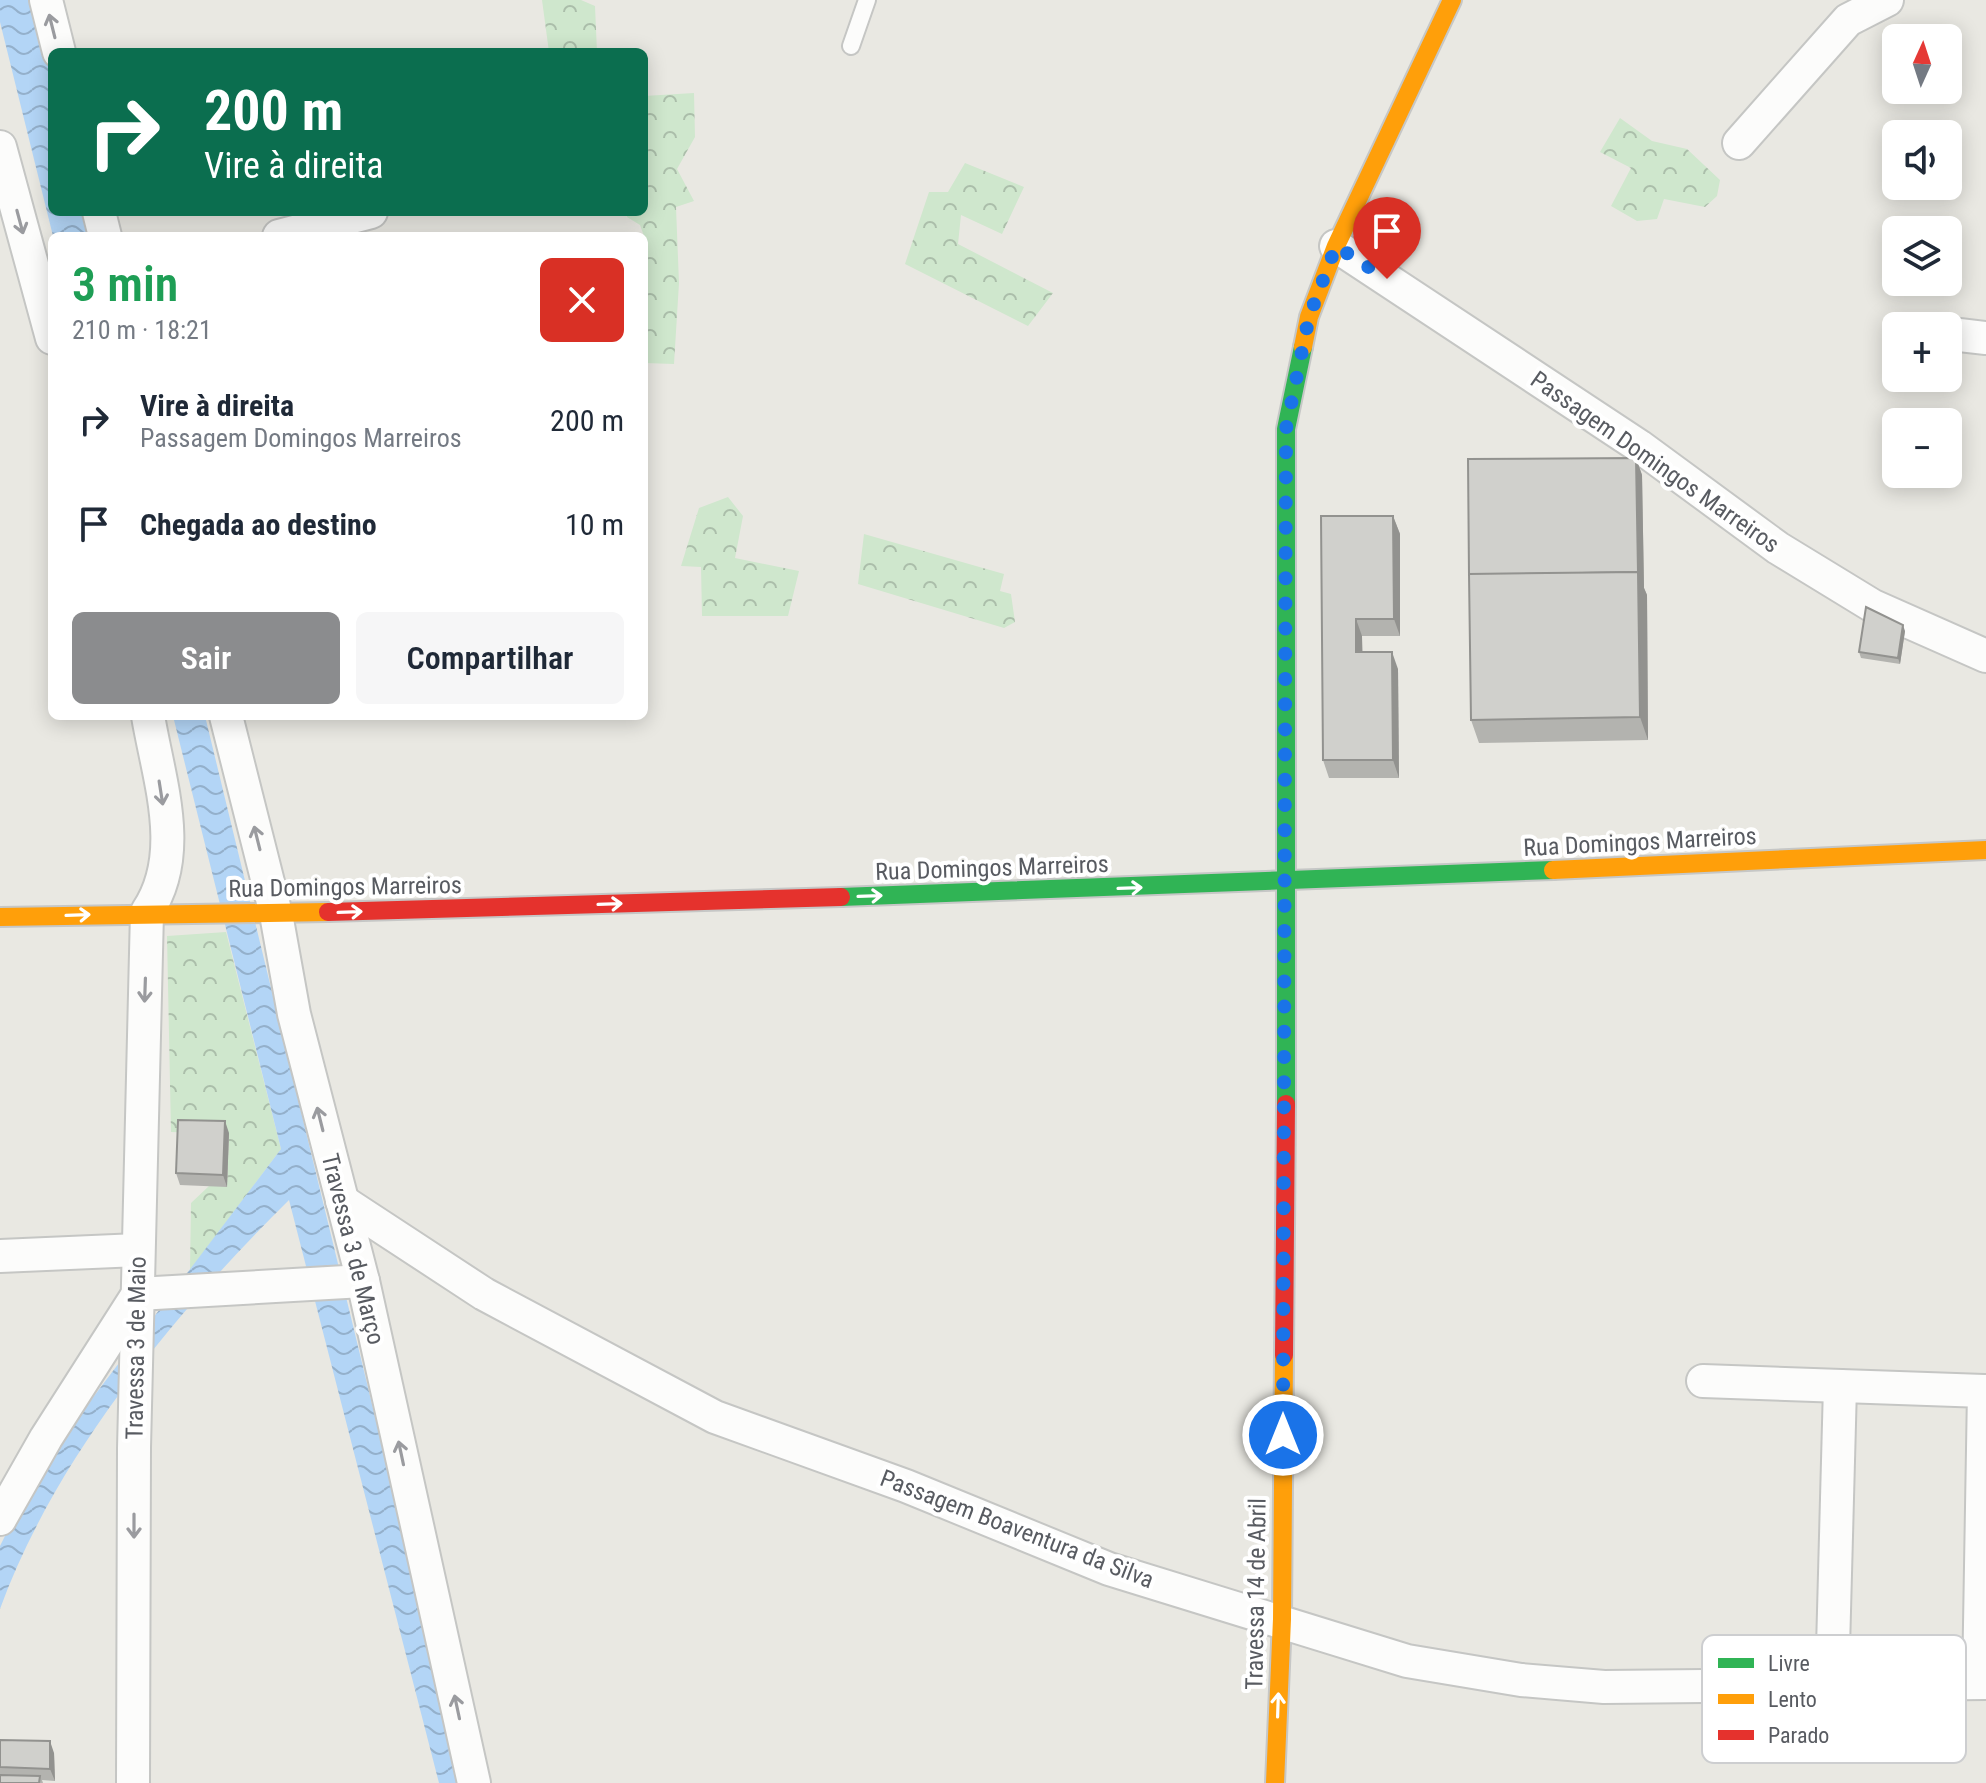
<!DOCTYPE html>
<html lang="pt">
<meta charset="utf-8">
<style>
:root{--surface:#fff;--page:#f6f6f7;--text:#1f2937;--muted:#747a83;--accent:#8b8c8e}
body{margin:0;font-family:"Roboto Condensed",sans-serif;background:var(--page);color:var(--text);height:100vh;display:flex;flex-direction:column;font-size:30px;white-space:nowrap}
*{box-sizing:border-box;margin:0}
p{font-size:26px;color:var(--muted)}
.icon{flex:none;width:44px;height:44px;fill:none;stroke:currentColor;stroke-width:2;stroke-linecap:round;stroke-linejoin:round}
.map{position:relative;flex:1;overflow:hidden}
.side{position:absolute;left:48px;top:232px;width:600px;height:488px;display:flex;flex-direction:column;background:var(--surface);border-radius:12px;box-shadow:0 4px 20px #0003}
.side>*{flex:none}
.hud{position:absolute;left:48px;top:48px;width:600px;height:168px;border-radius:12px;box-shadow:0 4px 20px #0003;background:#0b6e4f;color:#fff;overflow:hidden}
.needle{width:52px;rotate:3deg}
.tools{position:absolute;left:1882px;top:24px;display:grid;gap:16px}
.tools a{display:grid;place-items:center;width:80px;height:80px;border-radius:12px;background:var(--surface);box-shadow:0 4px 20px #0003;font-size:40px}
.pin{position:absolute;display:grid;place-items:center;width:68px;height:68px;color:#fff;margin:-82px -34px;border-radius:50% 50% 50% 0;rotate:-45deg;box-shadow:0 0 8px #0007}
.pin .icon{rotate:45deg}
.me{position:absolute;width:88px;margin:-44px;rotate:0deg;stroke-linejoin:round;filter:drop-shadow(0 0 6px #0008)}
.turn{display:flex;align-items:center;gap:28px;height:168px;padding:0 24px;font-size:36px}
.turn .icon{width:104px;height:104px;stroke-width:2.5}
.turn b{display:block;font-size:56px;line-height:68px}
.round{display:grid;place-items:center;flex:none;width:84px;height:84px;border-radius:12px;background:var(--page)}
.overview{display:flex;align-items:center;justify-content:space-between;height:136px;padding:0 24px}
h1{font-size:48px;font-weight:600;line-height:60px;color:#1e9e55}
.action{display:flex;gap:16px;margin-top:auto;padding:16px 24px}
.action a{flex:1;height:92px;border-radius:12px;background:var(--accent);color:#fff;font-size:32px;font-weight:600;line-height:92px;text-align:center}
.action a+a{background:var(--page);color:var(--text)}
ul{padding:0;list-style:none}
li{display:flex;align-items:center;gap:24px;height:104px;padding:0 24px}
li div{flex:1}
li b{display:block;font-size:30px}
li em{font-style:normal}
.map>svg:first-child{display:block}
</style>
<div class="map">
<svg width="1986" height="1783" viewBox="0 0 1986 1783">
<defs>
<pattern id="forest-crowns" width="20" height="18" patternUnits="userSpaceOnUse" patternTransform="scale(2)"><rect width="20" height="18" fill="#cfe7cd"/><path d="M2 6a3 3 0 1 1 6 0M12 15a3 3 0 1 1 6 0" fill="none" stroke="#abbeaa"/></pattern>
<pattern id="water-waves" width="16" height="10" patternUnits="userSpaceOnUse" patternTransform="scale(2)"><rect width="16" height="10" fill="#b3d5f6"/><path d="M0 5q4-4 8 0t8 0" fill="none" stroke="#94b0cb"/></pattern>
</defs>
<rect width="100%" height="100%" fill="#e9e8e2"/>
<!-- forest -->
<g fill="url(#forest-crowns)">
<path d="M542 0H581L595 6 597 52H549Z"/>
<path d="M694 93 695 137 677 169 694 201 676 207 679 283 674 364 644 363V236L640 225 627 217V212H644V96Z"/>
<path d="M1620 118 1652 141 1687 149 1720 180 1717 196 1705 207 1664 199 1657 219 1637 221 1611 206 1631 168 1600 152Z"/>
<path d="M965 163 1024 187 1002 234 961 215 958 244 1053 293 1028 326 905 264 929 192H948Z"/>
<path d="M728 497 743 516 735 558 799 571 788 616H702L701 567 681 566 699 508Z"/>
<path d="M864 534 1004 574 1000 591 1011 594 1015 622 1004 628 858 584Z"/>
<path d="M226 932 281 1149 190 1270 191 1203 209 1186H227L229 1134 171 1132 167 936Z"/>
</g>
<!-- water -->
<g fill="url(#water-waves)">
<path d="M0 0H35L52 73V212H85L91 236H53L0 22Z"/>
<path d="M173 716H205L464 1783H439L289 1200C175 1313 55 1457 0 1609V1546L38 1470 281 1149Z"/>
</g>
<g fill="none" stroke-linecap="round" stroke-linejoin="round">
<!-- lane casing -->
<g stroke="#c5c6c4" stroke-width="20">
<path id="lane" d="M851 46 867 0"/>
</g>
<!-- street casing -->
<g stroke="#c5c6c4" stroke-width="36">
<g id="street">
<path d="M46 0 59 52"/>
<path d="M1739 143 1848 20 1887 0"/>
<path d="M0 147 52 338"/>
<path d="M99 212 105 236"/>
<path d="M279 236 371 212"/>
<path d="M1336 246 1639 446 1778 548 1873 606 1986 656"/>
<path d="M1951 334 1986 338"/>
<path d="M226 716 276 914 294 1014 363 1281 474 1783"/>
<path d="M342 1201 484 1294 715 1417 906 1486 1109 1569 1407 1661 1521 1680 1604 1687 1986 1683"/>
<path d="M0 1256 138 1250"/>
<path d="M1703 1381 1984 1391 1979 1683"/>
<path d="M0 1519 46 1438 138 1294 363 1281"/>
<path d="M1832 1686 1840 1386"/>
<path d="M133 1783 134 1448 147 912C186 854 159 781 148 716"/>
</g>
</g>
<!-- fast casing -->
<g stroke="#c6c7c6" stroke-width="22">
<g id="fast">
<path d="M841 897 1553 870"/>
<path d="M1286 1104V429L1303 347"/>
</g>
</g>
<!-- slow casing -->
<g stroke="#c6c7c6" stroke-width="22">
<g id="slow">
<path d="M1303 347 1309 317 1336 246 1452 0"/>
<path d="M1553 870 1986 850"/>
<path d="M0 917 328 912"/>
<path d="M1275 1783 1282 1619 1284 1355"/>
</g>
</g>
<!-- jam casing -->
<g stroke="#c6c7c6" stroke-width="22">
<g id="jam">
<path d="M328 912 841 897"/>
<path d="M1284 1355 1286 1104"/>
</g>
</g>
<!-- lane -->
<use href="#lane" stroke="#fcfcfb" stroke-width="16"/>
<!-- street -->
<use href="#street" stroke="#fcfcfb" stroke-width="32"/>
<!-- fast -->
<use href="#fast" stroke="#30b455" stroke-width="18"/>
<!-- slow -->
<use href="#slow" stroke="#ff9f0a" stroke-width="18"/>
<!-- jam -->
<use href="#jam" stroke="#e5322d" stroke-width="18"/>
</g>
<!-- wall -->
<g fill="#b3b3af">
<path d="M1636 458 1642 475 1644 588 1647 595 1648 740 1479 743 1471 720Z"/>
<path d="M1321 516H1393L1400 534V636H1362V652L1398 669 1399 778H1329L1323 760Z"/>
<path d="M1905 631 1900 664 1861 658 1859 652Z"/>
<path d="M229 1133 227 1187 180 1185 176 1173Z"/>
<path d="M0 1740 54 1753 55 1781 42 1780 43 1783H0Z"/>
</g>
<!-- shaded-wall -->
<g fill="#92928f">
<path d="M1636 458 1642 475 1644 588 1647 595 1648 740 1640 717Z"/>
<path d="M1393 516 1400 534V636L1394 619Z"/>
<path d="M1356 619 1362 636 1363 669 1356 652Z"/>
<path d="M1903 625 1905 631 1900 664 1898 658Z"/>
<path d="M1392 652 1398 669 1399 778 1393 760Z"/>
<path d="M225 1121 229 1133 227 1187 223 1175Z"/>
<path d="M50 1741 54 1753 55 1781 50 1769Z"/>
</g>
<!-- building -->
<g fill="#d0d0cc" stroke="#92928f" stroke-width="2">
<path d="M1636 458 1638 572 1469 575 1468 459Z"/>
<path d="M1321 516H1393L1394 619H1356V652H1392L1393 760H1323Z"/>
<path d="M1638 572 1640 717 1471 720 1469 574Z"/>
<path d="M1866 607 1903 625 1898 658 1859 652Z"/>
<path d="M178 1120 225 1121 223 1175 176 1173Z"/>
<path d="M0 1740 50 1741V1769L0 1767Z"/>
<path d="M0 1775 40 1776 39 1783H0Z"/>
</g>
<!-- one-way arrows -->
<defs><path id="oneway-shaft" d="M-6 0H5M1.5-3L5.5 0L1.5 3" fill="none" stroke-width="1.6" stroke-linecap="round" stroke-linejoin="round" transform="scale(2)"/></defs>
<g stroke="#9a9b9f">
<use href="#oneway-shaft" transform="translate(52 26) rotate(-104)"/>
<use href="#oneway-shaft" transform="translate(20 222) rotate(75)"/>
<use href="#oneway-shaft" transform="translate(161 793) rotate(81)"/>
<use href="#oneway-shaft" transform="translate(257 838) rotate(-104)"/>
<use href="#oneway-shaft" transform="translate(145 990) rotate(92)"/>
<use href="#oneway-shaft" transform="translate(320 1119) rotate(-104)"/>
<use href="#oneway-shaft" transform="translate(401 1453) rotate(-102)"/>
<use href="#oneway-shaft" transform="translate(134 1526) rotate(90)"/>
<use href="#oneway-shaft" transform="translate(457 1707) rotate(-102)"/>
</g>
<g stroke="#fff">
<use href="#oneway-shaft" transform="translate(1130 888) rotate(-2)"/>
<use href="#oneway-shaft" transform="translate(870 896) rotate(-2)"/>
<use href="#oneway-shaft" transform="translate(610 904) rotate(-2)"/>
<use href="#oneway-shaft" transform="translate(350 912) rotate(-2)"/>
<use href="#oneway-shaft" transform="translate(78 915) rotate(-2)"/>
<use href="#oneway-shaft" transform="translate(1278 1705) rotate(-88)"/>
</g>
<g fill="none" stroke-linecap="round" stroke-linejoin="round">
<!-- route -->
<path stroke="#1a73e8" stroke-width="14" stroke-dasharray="0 25.2" d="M1283 1435 1286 429 1309 317 1336 246 1387 279"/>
</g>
<g text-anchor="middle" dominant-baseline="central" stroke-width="8" stroke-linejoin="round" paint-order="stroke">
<!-- street labels -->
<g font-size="24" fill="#585b61" stroke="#fff">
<text transform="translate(1655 462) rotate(35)">Passagem Domingos Marreiros</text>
<text transform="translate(1640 842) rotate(-3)">Rua Domingos Marreiros</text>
<text transform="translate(992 868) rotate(-2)">Rua Domingos Marreiros</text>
<text transform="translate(345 887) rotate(-1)">Rua Domingos Marreiros</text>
<text transform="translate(353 1249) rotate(76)">Travessa 3 de Março</text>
<text transform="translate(136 1348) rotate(-89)">Travessa 3 de Maio</text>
<text transform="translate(1017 1529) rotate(21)">Passagem Boaventura da Silva</text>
<text transform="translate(1256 1594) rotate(-89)">Travessa 14 de Abril</text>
</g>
</g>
<!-- legend -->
<rect x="1702" y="1635" width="264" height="128" rx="12" fill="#fff" stroke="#cdced0" stroke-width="2"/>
<rect x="1718" y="1658" width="36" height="10" fill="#30b455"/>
<rect x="1718" y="1694" width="36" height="10" fill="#ff9f0a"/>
<rect x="1718" y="1730" width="36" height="10" fill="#e5322d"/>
<g font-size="22" fill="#585b61">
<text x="1768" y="1671">Livre</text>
<text x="1768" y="1707">Lento</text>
<text x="1768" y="1743">Parado</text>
</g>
</svg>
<div class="tools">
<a><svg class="needle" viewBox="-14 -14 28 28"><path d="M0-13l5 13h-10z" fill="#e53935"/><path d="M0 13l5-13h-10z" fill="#747a83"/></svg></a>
<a><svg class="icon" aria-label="sound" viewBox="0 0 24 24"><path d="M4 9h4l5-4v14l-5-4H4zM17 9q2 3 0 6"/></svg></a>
<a><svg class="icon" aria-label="layers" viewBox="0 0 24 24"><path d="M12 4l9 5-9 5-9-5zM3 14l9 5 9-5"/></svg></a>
<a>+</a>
<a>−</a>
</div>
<div class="pin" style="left:1387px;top:279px;background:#d93025"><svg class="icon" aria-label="arrive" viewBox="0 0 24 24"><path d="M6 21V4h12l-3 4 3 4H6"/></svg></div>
<svg class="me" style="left:1283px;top:1435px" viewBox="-20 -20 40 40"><circle r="17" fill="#1a73e8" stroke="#fff" stroke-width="3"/><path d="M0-11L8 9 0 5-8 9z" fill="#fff"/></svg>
<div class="hud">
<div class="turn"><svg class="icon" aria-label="right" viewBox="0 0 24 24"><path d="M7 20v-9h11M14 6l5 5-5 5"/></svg><div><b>200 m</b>Vire à direita</div></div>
</div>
<section class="side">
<div class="overview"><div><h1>3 min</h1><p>210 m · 18:21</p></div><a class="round" style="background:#d93025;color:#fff"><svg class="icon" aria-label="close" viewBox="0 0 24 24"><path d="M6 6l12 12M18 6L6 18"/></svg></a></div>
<ul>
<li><svg class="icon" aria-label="right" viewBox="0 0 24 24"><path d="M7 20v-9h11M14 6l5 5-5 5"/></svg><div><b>Vire à direita</b><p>Passagem Domingos Marreiros</p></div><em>200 m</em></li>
<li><svg class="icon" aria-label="arrive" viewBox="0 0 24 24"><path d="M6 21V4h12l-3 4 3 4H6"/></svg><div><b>Chegada ao destino</b></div><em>10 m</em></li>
</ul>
<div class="action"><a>Sair</a><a>Compartilhar</a></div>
</section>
</div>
